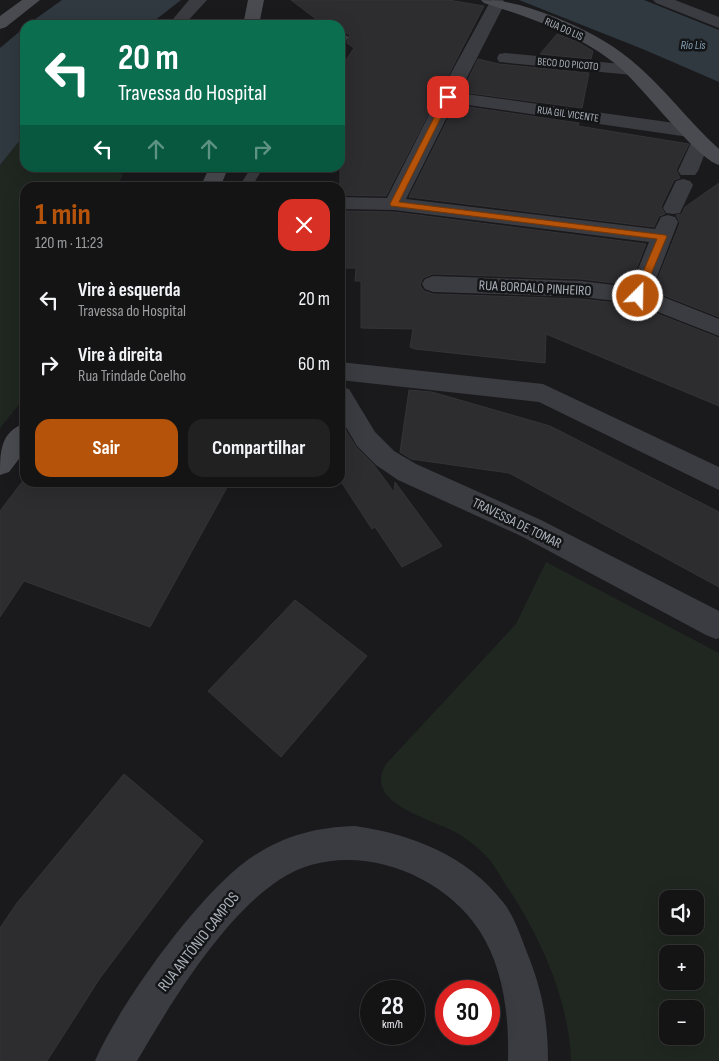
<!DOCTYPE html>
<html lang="pt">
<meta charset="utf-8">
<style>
:root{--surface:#141415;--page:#212122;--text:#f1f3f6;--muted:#9d9ea0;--line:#333334;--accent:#b45309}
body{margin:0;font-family:"Sofia Sans Condensed",sans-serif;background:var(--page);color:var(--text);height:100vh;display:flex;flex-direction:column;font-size:19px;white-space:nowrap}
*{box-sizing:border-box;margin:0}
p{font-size:16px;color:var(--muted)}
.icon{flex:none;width:28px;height:28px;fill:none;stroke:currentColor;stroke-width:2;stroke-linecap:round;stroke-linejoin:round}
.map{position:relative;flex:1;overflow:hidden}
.drawer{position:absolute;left:20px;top:182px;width:325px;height:305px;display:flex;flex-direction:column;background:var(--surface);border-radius:15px;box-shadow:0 5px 20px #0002,0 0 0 1px var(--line)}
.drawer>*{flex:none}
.guide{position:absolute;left:20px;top:20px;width:325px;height:152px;border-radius:15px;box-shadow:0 5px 20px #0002,0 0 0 1px var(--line);background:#0b6e4f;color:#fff;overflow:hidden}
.buttons{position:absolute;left:659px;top:890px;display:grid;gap:10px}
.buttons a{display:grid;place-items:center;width:45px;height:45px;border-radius:10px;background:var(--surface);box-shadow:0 5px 20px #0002,0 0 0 1px var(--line);font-size:25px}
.speed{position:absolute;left:360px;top:980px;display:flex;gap:10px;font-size:25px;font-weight:700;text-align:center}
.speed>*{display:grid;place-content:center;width:65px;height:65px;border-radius:50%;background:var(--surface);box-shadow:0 5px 20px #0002,0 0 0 1px var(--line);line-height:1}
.speed small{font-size:12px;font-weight:400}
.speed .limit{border:8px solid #d22;background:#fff;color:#111}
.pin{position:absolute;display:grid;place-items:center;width:42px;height:42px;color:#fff;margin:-21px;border-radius:10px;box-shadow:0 2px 8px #0006}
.me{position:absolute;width:55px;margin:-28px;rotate:23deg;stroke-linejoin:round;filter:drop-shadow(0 0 4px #0008)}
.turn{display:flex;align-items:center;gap:18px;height:105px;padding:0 15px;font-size:22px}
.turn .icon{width:65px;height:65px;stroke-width:2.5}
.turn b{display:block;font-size:35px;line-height:42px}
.lanes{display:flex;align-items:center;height:48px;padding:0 15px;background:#0003;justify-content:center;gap:25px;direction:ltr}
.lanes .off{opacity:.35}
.round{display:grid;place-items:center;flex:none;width:52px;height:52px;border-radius:15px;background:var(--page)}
.overview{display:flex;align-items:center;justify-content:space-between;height:85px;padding:0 15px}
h1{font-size:30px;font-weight:700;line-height:38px;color:var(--accent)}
.button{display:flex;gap:10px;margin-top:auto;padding:10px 15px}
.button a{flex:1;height:58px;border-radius:15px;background:var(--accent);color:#fff;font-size:20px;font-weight:700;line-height:58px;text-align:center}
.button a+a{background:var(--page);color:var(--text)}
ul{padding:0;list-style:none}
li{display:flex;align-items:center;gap:15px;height:65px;padding:0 15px}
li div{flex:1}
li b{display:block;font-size:19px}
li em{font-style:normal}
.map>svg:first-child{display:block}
</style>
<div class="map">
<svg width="719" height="1061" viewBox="0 0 719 1061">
<rect width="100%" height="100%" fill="#1a1a1c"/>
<!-- green -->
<g fill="#1f2720" fill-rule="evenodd">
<path d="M25 134V168H103L123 174 117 187 25 188V397L0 428V165Z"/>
<path d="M546 562 719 653V1060L717 1061H571C569 999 540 936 506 885 500 876 494 864 487 857 479 848 467 839 457 833 437 821 379 808 381 778 381 773 384 768 386 764L516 624ZM668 899H695V926H668ZM668 954H695V981H668ZM668 1009H695V1036H668Z"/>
</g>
<!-- water -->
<g fill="#303940">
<path d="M62 0H181L149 25H27Z"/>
<path d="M519 0H644L719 30V82L645 50Z"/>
<path d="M25 27V134L0 165V48Z"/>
</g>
<!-- building -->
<g fill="#2d2d30" stroke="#343438">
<path d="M291 0H448L484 6 386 196 340 195V69L354 48 347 43 350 35 345 32 340 33V25H324Z"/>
<path d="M557 34 576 41 593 51 591 59 540 54Z"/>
<path d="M478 59 499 64 589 73 582 108 462 92Z"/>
<path d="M455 105 579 123 578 126 689 144 676 170 680 178 674 180 661 207 665 214 659 216 654 227 409 197Z"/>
<path d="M719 183V317L653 291 680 223 676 215 682 214 685 207Z"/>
<path d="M340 211 394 212 646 244 630 285 581 279 433 274 423 278 420 285 424 291 433 294 581 299 635 305 719 338V406L546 334 545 363 415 349 410 347 413 329 361 328V281H355L356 268H340Z"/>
<path d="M409 390 432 392 550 426 719 512V587L509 473 411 459 400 452Z"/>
<path d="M340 421 356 447 374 465 394 492 395 482 442 546 402 567 375 527 372 529 340 480Z"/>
<path d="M22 482H230L150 627 24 581 0 617V511Z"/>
<path d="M295 600 367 656 281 757 208 691Z"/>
<path d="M124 774 203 841 100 978 47 1061H0V928L17 903Z"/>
</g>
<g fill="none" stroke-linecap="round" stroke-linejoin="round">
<!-- lane -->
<g fill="#3b3c41" fill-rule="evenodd">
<path d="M344 34 349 37 344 44 340 45V35Z"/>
<path d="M251 168H263L251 188H238Z"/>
</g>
<!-- street -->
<g fill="#3b3c41" fill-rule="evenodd">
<path d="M189 0H207L184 25H168Z"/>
<path d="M491 0H503L505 3 459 93 689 125 696 127 698 131 696 135 689 137 454 103 406 199 655 229 661 217 668 215 675 217 678 222 651 292 719 319V336L635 303 581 297 433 292 425 289 422 284 425 279 433 276 581 281 631 287 649 242 394 210 340 209V197L387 198 438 97Z"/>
<path d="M653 0H675L719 17V28L656 3Z"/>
<path d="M505 53 632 65 638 66 640 70 638 74 632 75 499 62 497 58 499 54Z"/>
<path d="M700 137 707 139 709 143 698 171 695 175H681L678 171 691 143 693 139Z"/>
<path d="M683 179 690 181 693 185 680 213 673 214 666 213 663 208 676 181Z"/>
<path d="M340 362 543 384 719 467V490L539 402 340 380Z"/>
<path d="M340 387 349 389 375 432 394 451 416 464 541 520 719 611V638L716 639 706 635 521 536 398 480 376 465 357 446 340 417Z"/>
<path d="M355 826C412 834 467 856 503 902 514 916 520 934 526 950 542 989 548 1020 548 1061H508C509 1017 504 968 479 930 438 868 343 837 279 880 222 918 171 1003 137 1061H95C119 1005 203 887 255 855 286 835 318 827 355 826Z"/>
</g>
<!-- secondary -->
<g fill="#494b50" fill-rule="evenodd">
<path d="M22 0H40L6 27 0 29V16Z"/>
<path d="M248 0H264L259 25H243Z"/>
<path d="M481 0C509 0 529 7 555 17 582 28 608 41 631 60 663 86 688 121 719 149V165C697 159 642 86 618 66 579 34 531 18 484 3Z"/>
<path d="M209 168H228L220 188H200Z"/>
<path d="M25 423V451L9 472 0 475C0 452 0 432 25 423Z"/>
</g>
</g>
<!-- route -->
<path fill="#b45309" stroke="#753606" d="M445 96 451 97 399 202 665 235 667 236 641 298 638 299 633 296 657 239 391 206 390 204Z"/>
<g text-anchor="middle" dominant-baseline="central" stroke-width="5" stroke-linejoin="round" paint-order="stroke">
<!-- far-street labels -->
<g font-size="11" fill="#acb2bb" stroke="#141517">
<text transform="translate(564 29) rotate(24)">RUA DO LIS</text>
<text transform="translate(568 64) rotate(5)">BECO DO PICOTO</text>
<text transform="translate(568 114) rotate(8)">RUA GIL VICENTE</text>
</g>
<!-- far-water labels -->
<g font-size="12" font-style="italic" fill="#85a1b4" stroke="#141517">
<text x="693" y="45">Rio Lis</text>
</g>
<!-- street labels -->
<g font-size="14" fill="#acb2bb" stroke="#141517">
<text transform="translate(535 288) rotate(3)">RUA BORDALO PINHEIRO</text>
<text transform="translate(517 523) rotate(26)">TRAVESSA DE TOMAR</text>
</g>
<!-- near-street labels -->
<g font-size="16" fill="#acb2bb" stroke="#141517">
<text transform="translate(199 942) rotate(-52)">RUA ANTÓNIO CAMPOS</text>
</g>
</g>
</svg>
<div class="buttons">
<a><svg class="icon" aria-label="sound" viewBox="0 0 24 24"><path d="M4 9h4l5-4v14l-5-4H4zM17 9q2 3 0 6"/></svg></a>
<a>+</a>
<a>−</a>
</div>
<div class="speed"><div>28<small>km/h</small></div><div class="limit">30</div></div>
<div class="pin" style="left:448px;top:97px;background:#d93025"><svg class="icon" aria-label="arrive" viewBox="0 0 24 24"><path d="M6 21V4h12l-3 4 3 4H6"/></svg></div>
<svg class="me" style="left:638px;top:296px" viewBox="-20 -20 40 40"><circle r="17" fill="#b45309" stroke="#fff" stroke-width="3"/><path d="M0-11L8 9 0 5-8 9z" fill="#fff"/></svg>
<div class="guide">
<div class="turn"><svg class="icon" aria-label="left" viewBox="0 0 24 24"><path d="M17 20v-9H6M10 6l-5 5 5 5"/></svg><div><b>20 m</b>Travessa do Hospital</div></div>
<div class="lanes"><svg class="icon" aria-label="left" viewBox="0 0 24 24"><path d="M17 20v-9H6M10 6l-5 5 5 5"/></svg><svg class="icon off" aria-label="ahead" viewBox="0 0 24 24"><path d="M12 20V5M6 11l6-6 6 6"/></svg><svg class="icon off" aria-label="ahead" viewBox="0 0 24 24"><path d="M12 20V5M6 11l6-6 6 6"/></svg><svg class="icon off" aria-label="right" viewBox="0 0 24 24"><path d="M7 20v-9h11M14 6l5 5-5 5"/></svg></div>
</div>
<section class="drawer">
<div class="overview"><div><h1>1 min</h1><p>120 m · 11:23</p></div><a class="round" style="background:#d93025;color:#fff"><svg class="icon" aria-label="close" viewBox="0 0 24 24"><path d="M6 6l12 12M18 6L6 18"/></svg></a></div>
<ul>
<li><svg class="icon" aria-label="left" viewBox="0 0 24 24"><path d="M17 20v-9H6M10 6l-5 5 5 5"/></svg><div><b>Vire à esquerda</b><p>Travessa do Hospital</p></div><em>20 m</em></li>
<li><svg class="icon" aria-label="right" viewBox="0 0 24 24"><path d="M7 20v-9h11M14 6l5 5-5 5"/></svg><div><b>Vire à direita</b><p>Rua Trindade Coelho</p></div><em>60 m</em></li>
</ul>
<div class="button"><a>Sair</a><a>Compartilhar</a></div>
</section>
</div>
